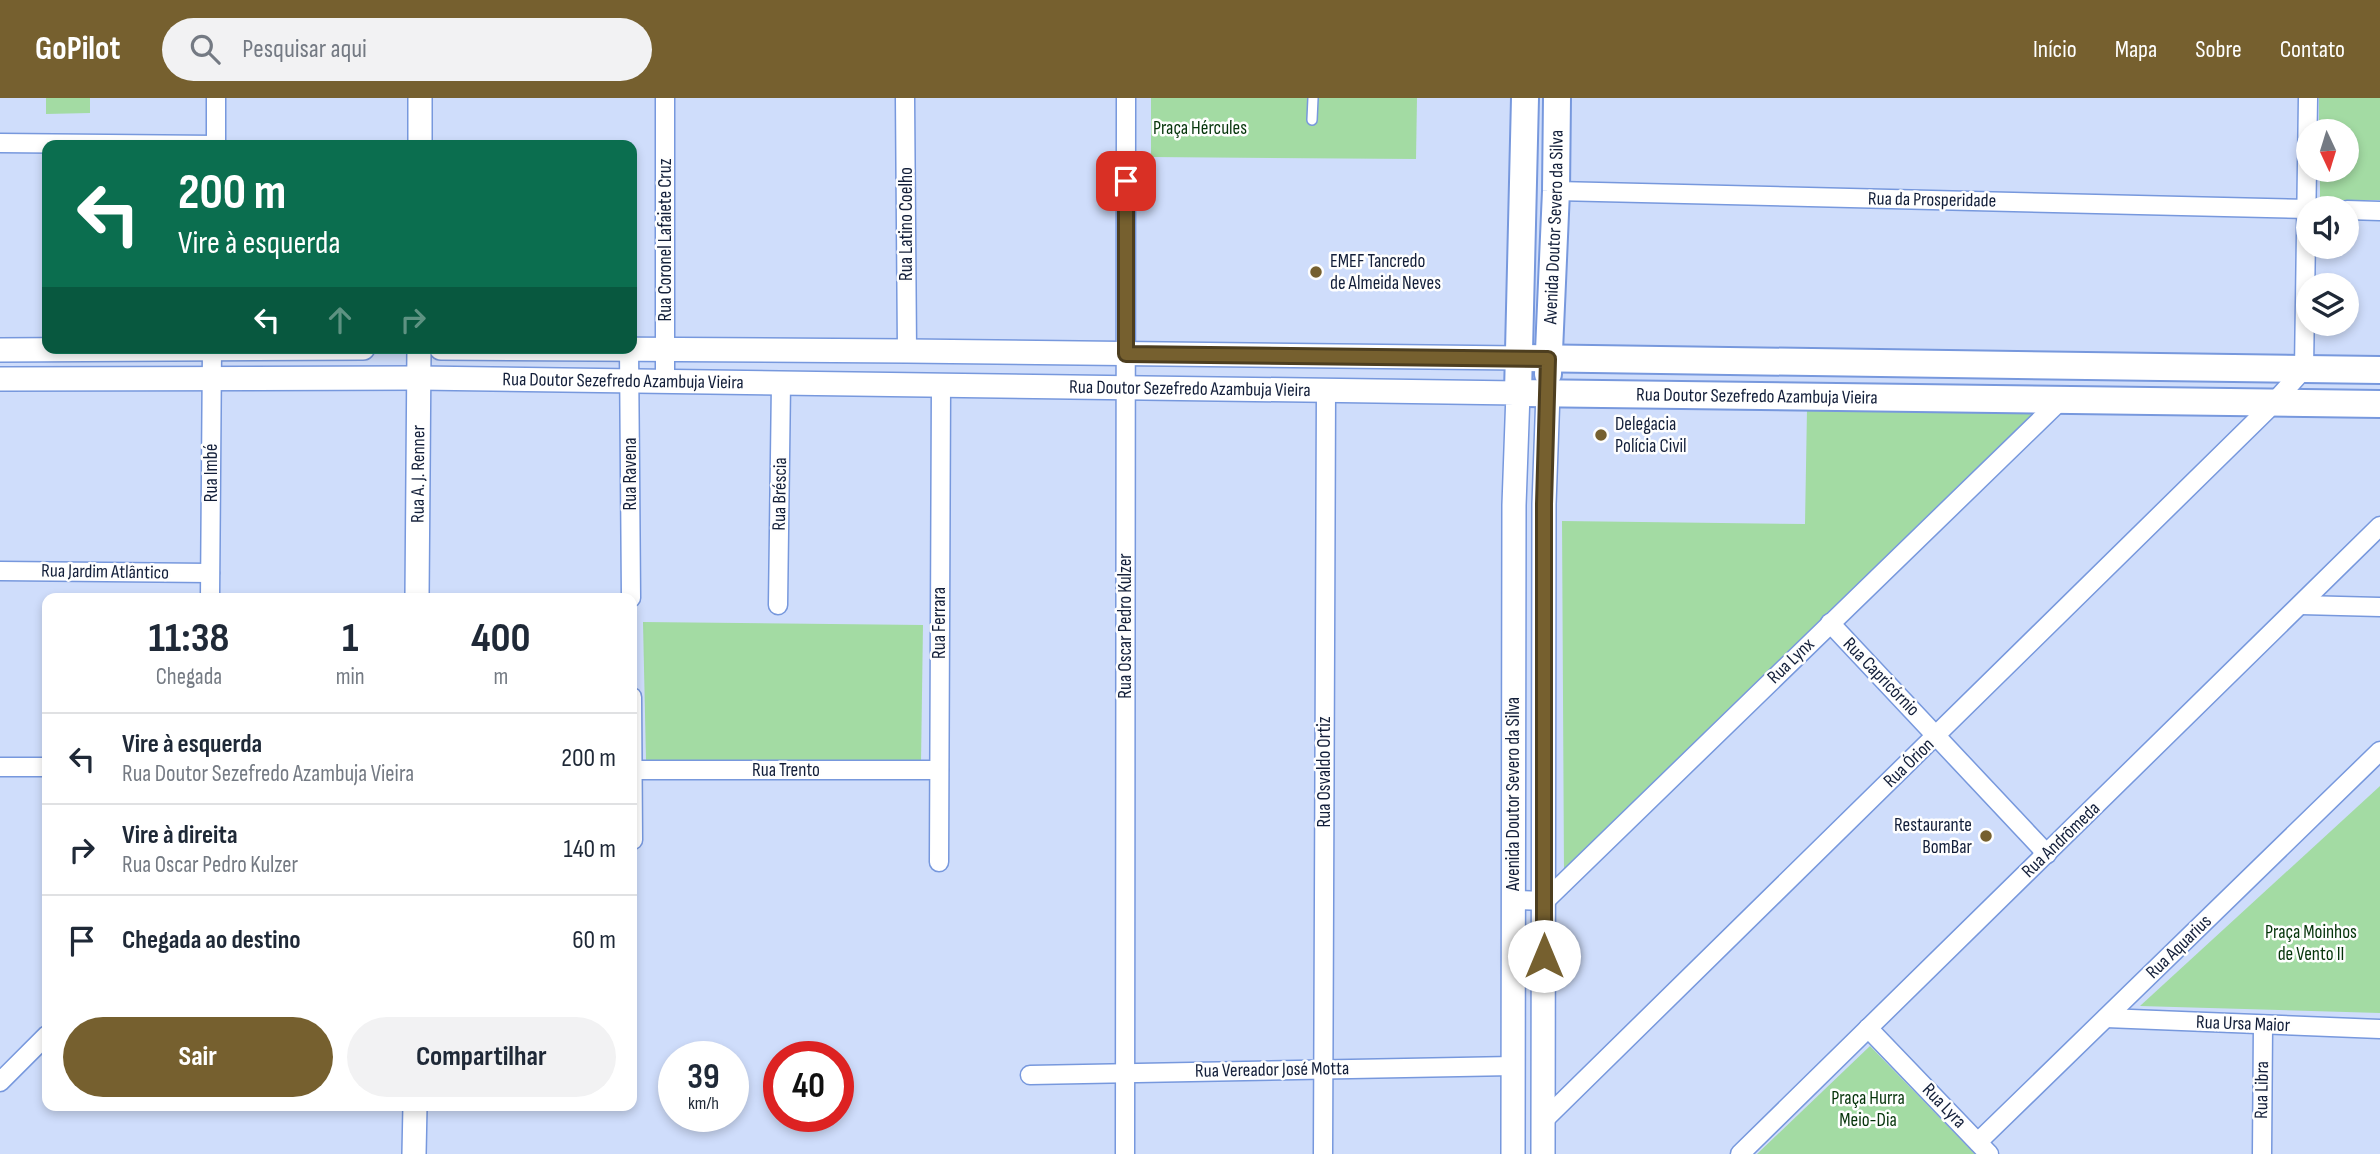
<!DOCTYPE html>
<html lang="pt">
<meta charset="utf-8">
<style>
:root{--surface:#fff;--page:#f2f2f3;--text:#1f2937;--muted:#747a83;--line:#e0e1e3;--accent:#76602f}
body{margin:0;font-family:"Sofia Sans Condensed",sans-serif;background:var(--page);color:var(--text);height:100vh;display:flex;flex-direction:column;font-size:26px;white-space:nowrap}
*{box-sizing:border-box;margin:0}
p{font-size:23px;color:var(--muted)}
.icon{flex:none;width:38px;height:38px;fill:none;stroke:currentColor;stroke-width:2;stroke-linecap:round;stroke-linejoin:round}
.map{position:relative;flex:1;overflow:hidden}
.side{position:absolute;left:42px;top:495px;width:595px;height:518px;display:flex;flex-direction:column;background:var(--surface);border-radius:14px;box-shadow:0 4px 10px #0003}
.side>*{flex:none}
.guide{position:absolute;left:42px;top:42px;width:595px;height:214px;border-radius:14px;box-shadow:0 4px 10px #0003;background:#0b6e4f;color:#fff;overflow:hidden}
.needle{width:46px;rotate:176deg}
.controls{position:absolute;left:2296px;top:21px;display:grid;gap:14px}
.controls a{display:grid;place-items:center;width:63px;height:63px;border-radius:50%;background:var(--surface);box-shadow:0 4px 10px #0003;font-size:35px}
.speed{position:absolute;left:658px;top:943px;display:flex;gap:14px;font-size:35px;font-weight:700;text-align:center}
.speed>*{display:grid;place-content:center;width:91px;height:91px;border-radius:50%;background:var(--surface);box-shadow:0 4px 10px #0003;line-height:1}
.speed small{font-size:18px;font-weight:400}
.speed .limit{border:10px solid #d22;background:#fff;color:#111}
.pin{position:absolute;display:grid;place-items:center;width:60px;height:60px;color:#fff;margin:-30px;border-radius:14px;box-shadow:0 4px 10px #0006}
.me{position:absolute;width:77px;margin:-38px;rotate:0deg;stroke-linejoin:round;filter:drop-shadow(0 0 5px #0008)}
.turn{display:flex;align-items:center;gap:24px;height:147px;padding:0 21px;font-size:32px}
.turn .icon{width:91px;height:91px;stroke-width:2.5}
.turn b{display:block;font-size:49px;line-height:60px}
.lanes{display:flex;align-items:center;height:66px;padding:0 21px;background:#0003;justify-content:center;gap:35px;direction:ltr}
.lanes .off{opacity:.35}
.eta{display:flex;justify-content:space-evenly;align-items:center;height:119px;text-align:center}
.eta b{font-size:42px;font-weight:700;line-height:49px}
.primary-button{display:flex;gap:14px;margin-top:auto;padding:14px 21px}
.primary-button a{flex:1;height:80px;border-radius:42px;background:var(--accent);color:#fff;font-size:28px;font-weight:700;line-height:80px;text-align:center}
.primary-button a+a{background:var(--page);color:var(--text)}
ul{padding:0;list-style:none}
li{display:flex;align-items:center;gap:21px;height:91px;padding:0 21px;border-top:2px solid var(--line)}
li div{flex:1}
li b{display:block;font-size:26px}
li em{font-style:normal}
header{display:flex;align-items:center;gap:42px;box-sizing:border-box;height:98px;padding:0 35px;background:var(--accent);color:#fff}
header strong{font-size:33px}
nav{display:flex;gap:38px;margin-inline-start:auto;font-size:24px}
.search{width:490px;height:63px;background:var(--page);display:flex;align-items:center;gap:18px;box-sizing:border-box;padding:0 24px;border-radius:38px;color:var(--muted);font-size:26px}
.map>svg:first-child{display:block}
</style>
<header>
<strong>GoPilot</strong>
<div class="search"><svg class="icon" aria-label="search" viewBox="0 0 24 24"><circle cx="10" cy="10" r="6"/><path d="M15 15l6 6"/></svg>Pesquisar aqui</div>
<nav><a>Início</a><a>Mapa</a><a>Sobre</a><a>Contato</a></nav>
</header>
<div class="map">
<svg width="2380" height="1056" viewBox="0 0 2380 1056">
<rect width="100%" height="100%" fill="#cfddfb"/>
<!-- green -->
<g fill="#a3dba3">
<path d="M46 0H90V15L46 16Z"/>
<path d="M1151 0H1417L1416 61 1151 59Z"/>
<path d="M2319 0H2380V102H2320V72H2347V33H2319Z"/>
<path d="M1807 311 2039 312 1564 774 1562 423 1805 426Z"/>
<path d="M643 524 923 527 921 664 646 662Z"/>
<path d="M2380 688V915L2140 908Z"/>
<path d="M1870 948 1975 1056H1757Z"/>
</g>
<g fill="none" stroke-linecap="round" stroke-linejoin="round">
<!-- service casing -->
<g stroke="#7798dd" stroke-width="12">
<path id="service" d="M1312 22 1313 0"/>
</g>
<!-- minor casing -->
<g stroke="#7798dd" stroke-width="21">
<g id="minor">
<path d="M665 0V284"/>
<path d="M905 0 907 253"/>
<path d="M0 45 216 47"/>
<path d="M216 47V0"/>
<path d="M1556 93 2308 111"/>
<path d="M2347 112 2380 113"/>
<path d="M629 251 631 500"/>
<path d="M0 473 210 475"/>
<path d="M210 500 212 250"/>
<path d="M778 507 781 285"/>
<path d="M2301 507 2380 509"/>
<path d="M1830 525 2047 756"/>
<path d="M632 599 633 742"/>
<path d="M0 669H47"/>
<path d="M632 672H939"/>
<path d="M939 764 941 287"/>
<path d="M1513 802 1545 803 2061 302"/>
<path d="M2106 920 2380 931"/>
<path d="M1868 930 1989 1056"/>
<path d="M1030 977 1513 968"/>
<path d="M0 984 47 937"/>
<path d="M1543 1023 2267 312 2304 271 2308 0"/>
<path d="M1978 1044 2380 653"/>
<path d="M1125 1056 1126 0"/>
<path d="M1323 1056 1326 292"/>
<path d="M1740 1056 2380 428"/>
<path d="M2262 1056 2263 927"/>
</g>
</g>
<!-- tertiary casing -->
<g stroke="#7798dd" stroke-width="26">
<g id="tertiary">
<path d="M420 47V0"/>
<path d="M441 250 907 253 1519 260"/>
<path d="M0 252 363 250"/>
<path id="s1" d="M0 281 419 280 1518 295 1514 407 1513 1056"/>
<path id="s2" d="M417 500 419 250"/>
<path d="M414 1056 415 1008"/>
<path d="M1543 1056 1544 406 1548 295"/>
</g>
</g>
<!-- secondary casing -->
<g stroke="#7798dd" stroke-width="30">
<g id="secondary">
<path id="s3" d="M1525 0 1518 295 2380 306"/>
<path d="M1519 260 2380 272"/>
<path id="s4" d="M1548 276 1556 93 1557 0"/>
</g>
</g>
<!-- service -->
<use href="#service" stroke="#fff" stroke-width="9"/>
<!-- minor -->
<use href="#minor" stroke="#fff" stroke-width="18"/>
<!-- tertiary -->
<use href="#tertiary" stroke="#fff" stroke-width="23"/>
<!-- secondary -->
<use href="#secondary" stroke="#fff" stroke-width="26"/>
</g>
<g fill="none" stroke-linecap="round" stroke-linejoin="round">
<!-- route casing -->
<g stroke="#4d3e1f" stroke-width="18">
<path id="route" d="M1126 83V256L1548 261 1544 406V858"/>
</g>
<!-- route -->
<use href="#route" stroke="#76602f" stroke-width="12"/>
</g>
<!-- markers -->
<g fill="#76602f" stroke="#fefefe" stroke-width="2.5">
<circle cx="1316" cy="174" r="7"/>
<circle cx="1601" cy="337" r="7"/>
<circle cx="1986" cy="738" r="7"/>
</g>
<g text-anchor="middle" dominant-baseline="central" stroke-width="5" stroke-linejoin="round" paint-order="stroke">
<!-- park labels -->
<g font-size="19" fill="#05340a" stroke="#fefefe">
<text x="1200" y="30">Praça Hércules</text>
<text x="2311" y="834">Praça Moinhos<tspan x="2311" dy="22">de Vento II</tspan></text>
<text x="1868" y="1000">Praça Hurra<tspan x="1868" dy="22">Meio-Dia</tspan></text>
</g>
<!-- street labels -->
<g font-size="19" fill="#121e39" stroke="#fefefe">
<text transform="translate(1932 102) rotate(1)">Rua da Prosperidade</text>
<text transform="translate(906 126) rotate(-90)">Rua Latino Coelho</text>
<text stroke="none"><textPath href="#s4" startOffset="147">Avenida Doutor Severo da Silva</textPath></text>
<text transform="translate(665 142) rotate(-90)">Rua Coronel Lafaiete Cruz</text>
<text stroke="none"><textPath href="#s1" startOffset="623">Rua Doutor Sezefredo Azambuja Vieira</textPath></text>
<text stroke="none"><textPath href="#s1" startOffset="1190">Rua Doutor Sezefredo Azambuja Vieira</textPath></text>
<text stroke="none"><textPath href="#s3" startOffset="534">Rua Doutor Sezefredo Azambuja Vieira</textPath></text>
<text transform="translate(211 375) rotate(-90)">Rua Imbé</text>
<text stroke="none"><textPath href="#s2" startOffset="124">Rua A. J. Renner</textPath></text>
<text transform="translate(630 376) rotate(-90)">Rua Ravena</text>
<text transform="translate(780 396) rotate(-89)">Rua Bréscia</text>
<text transform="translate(105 474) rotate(1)">Rua Jardim Atlântico</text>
<text transform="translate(939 525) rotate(-90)">Rua Ferrara</text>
<text transform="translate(1125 528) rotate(-90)">Rua Oscar Pedro Kulzer</text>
<text transform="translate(1791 563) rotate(-44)">Rua Lynx</text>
<text transform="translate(1881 579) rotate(46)">Rua Capricórnio</text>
<text transform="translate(1909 665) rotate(-44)">Rua Órion</text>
<text x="786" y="672">Rua Trento</text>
<text transform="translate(1324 674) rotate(-90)">Rua Osvaldo Ortiz</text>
<text transform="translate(1513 696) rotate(-90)">Avenida Doutor Severo da Silva</text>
<text transform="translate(2061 742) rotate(-44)">Rua Andrômeda</text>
<text transform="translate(2179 849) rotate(-44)">Rua Aquarius</text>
<text transform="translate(2243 926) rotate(2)">Rua Ursa Maior</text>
<text transform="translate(1272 972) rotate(-1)">Rua Vereador José Motta</text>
<text transform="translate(2262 992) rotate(-89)">Rua Libra</text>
<text transform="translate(1944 1008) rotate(46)">Rua Lyra</text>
</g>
<!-- poi labels -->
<g font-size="19" fill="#121e39" stroke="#fefefe" text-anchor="start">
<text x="1330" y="163">EMEF Tancredo<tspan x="1330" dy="22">de Almeida Neves</tspan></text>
<text x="1615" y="326">Delegacia<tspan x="1615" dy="22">Polícia Civil</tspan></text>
<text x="1972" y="727" text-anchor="end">Restaurante<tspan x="1972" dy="22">BomBar</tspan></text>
</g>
</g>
</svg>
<div class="controls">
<a><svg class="needle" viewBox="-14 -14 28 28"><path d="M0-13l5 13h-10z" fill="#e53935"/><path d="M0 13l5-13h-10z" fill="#747a83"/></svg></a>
<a><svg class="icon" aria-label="sound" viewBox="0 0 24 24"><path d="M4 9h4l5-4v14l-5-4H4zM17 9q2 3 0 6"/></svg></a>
<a><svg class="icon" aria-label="layers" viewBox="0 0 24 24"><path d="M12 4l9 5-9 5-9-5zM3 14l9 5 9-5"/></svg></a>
</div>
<div class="speed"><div>39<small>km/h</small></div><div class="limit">40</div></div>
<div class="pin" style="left:1126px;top:83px;background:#d93025"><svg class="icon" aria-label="arrive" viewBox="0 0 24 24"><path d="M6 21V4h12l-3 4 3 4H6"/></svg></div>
<svg class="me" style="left:1544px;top:858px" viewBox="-20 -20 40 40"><circle r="19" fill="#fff"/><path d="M0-13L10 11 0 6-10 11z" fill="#76602f"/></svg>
<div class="guide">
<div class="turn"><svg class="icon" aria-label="left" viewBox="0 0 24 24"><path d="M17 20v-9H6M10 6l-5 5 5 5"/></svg><div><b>200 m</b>Vire à esquerda</div></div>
<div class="lanes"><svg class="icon" aria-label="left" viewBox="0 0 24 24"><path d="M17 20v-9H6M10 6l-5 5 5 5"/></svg><svg class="icon off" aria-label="ahead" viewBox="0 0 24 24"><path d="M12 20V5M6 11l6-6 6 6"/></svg><svg class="icon off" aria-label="right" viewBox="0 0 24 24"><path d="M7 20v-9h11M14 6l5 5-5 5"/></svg></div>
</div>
<section class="side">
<div class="eta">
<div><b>11:38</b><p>Chegada</p></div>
<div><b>1</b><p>min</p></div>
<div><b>400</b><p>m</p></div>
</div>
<ul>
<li><svg class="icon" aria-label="left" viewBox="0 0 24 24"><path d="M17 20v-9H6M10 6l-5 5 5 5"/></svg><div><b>Vire à esquerda</b><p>Rua Doutor Sezefredo Azambuja Vieira</p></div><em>200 m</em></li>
<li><svg class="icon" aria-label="right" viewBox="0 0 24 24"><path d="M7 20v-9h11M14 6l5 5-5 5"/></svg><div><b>Vire à direita</b><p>Rua Oscar Pedro Kulzer</p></div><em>140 m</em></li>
<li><svg class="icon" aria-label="arrive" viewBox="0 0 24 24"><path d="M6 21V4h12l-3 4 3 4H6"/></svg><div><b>Chegada ao destino</b></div><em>60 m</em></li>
</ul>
<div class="primary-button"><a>Sair</a><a>Compartilhar</a></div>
</section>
</div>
